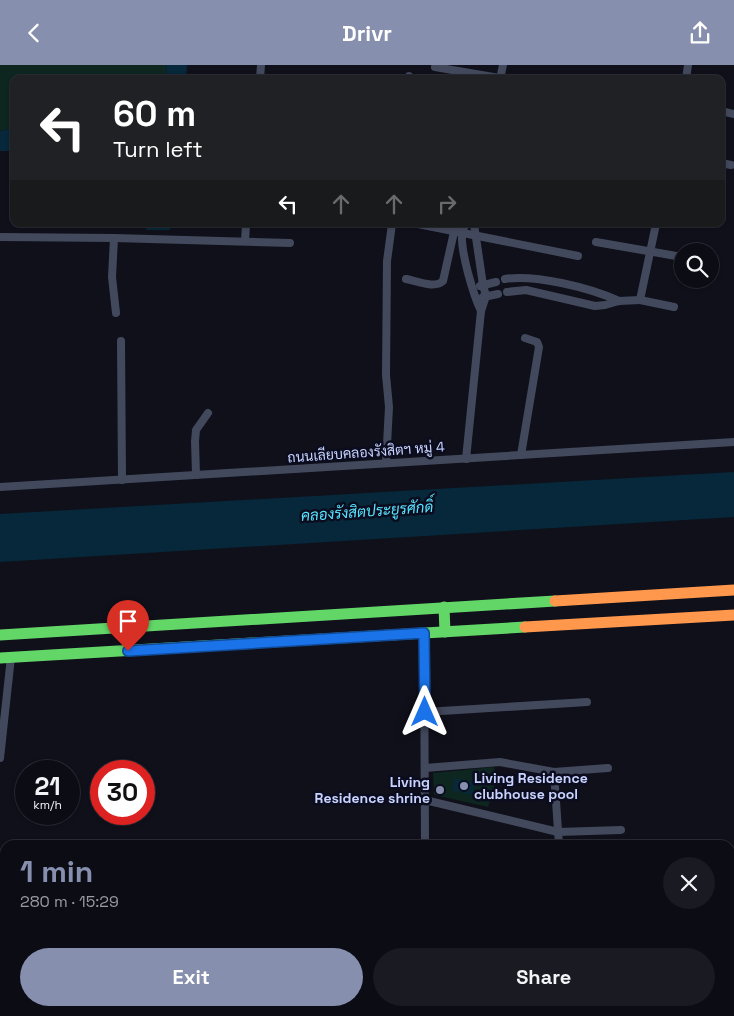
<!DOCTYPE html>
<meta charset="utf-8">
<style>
:root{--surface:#0b0c14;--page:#191a22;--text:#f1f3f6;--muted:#9a9ba0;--line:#2b2c34;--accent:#878faf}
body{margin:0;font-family:"Space Grotesk",Sarabun,sans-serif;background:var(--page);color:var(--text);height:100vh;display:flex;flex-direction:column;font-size:19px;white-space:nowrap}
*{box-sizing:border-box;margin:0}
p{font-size:16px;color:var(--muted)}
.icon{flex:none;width:28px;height:28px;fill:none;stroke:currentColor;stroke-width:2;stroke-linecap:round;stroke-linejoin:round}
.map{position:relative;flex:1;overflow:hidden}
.side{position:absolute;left:0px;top:775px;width:735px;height:176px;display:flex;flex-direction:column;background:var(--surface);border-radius:15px 15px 0 0;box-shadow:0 1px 4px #0004,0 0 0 1px var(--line)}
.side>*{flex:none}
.hud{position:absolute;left:10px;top:10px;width:715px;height:152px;border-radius:10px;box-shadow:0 1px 4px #0004,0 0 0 1px var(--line);background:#202124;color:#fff;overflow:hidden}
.tools{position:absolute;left:674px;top:178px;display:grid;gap:10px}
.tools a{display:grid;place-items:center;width:45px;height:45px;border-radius:50%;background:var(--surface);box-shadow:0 1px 4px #0004,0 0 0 1px var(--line);font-size:25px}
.speed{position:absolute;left:15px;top:695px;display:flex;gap:10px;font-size:25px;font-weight:700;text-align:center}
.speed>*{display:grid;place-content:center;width:65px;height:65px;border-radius:50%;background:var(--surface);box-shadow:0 1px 4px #0004,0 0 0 1px var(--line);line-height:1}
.speed small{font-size:12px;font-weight:400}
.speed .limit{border:8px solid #d22;background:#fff;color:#111}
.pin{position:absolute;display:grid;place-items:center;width:42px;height:42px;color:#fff;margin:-51px -21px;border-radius:50% 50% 50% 0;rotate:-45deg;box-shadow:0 0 5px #0007}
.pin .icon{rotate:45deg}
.me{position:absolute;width:55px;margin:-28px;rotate:0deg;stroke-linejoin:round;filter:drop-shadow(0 0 4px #0008)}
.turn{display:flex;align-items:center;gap:18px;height:105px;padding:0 20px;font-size:22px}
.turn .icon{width:65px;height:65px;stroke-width:2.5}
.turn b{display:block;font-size:35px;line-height:42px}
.lanes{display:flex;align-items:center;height:48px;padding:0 20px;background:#0003;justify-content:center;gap:25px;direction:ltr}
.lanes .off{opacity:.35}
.round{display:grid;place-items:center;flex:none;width:52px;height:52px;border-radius:26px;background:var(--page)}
.head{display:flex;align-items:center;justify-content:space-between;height:85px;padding:0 20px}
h1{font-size:30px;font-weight:800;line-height:38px;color:var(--accent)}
.action{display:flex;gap:10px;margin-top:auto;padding:10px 20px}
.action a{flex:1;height:58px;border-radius:30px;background:var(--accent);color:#fff;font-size:20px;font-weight:800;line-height:58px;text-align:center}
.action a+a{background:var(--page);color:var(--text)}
header{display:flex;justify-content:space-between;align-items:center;height:65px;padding:0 20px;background:var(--accent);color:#fff;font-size:22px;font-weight:800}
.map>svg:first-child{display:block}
</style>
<header><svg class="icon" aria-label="back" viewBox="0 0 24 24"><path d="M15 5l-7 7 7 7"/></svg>Drivr<svg class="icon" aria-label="share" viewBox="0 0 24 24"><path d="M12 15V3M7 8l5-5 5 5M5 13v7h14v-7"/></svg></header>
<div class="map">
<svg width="734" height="951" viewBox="0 0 734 951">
<rect width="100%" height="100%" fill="#0f101a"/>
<!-- green -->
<g fill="#0d261f">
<path d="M0 0H166L167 14H14V63L0 66Z"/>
<path d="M494 702 496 716 488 742 434 730 433 708Z"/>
</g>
<!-- water -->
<g fill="#06283a">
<path d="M166 0H187L186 14H167Z"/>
<path d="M14 63V86H0V66Z"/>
<path d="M147 159H171L170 165H146Z"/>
<path d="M734 407V452L0 497V449Z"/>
<path d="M455 713 475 718 472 730 452 725Z"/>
<path d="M366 946H566L565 951H365Z"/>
</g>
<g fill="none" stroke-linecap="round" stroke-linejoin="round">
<!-- street -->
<g stroke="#43495c" stroke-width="8">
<path d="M435 2 505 14"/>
<path d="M260 14 261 0"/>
<path d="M408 14 409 11"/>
<path d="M500 14 503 0"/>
<path d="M686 14 688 0"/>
<path d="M721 46 734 49"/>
<path d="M721 98 731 100"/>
<path d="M418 159 578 191"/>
<path d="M466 159C464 162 462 166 462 170 461 188 473 229 481 246"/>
<path d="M0 172 114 173 290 178"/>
<path d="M114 173 112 212 116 248"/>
<path d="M245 176 246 159"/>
<path d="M596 177 682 192"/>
<path d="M406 214C417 216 435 224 443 216L454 167"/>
<path d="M505 214C535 209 591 223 619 236"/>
<path d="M480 221 496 217"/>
<path d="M507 227 526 225 595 241 605 240 619 236 640 235 656 159"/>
<path d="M483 232 498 229"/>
<path d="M640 235 674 242"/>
<path d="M121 276 122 415"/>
<path d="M521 390 539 282 537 277 525 273"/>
<path d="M466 394 481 246 486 231 483 220 474 159"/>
<path d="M386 398 389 342 386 310 387 196 392 159"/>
<path d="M196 410 195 376 196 365 208 348"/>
<path d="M0 422 734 377"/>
<path d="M424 568 425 780"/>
<path d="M425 647 587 637"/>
<path d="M0 693 11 592"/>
<path d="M425 703 500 697 554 707 608 703"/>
<path d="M554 707 559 780"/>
<path d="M425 735 558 767 621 765"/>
<path d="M0 790 5 792"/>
<path d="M0 924 5 939"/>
<path d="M7 946 9 951"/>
</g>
<!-- fast -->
<g stroke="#63d668" stroke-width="11">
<path d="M444 542 445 567"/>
<path d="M0 570 555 536"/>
<path d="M0 593 525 562"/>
</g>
<!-- slow -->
<g stroke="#ff974d" stroke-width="11">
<path d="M555 536 734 525"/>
<path d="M525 562 734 550"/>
</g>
</g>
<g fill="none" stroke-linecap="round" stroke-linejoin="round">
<!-- route casing -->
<g stroke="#114b97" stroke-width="12">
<path id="route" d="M128 586 424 568 425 647"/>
</g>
<!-- route -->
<use href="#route" stroke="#1a73e8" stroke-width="9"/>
</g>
<!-- markers -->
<g fill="#878faf" stroke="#0b0d1f" stroke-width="2">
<circle cx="464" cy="721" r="5"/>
<circle cx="440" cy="725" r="5"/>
</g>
<g text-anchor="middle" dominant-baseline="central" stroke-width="5" stroke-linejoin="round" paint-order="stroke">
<!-- street labels -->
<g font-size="14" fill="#c8d3ff" stroke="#0b0d1f">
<text transform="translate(366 387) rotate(-4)">ถนนเลียบคลองรังสิตฯ หมู่ 4</text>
</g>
<!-- poi labels -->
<g font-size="14" font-weight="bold" fill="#c8d3ff" stroke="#0b0d1f" text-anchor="start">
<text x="474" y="713">Living Residence<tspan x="474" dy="16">clubhouse pool</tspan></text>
<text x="430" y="717" text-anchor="end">Living<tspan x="430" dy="16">Residence shrine</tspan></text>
</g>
<!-- water labels -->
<g font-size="15" font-style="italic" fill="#56e3ff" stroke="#0b0d1f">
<text transform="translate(367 446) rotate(-4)">คลองรังสิตประยูรศักดิ์</text>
</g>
</g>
</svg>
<div class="tools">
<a><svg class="icon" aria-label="search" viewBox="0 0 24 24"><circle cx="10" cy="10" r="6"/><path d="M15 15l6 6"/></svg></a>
</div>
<div class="speed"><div>21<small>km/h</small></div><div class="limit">30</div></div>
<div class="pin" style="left:128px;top:586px;background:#d93025"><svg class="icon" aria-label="arrive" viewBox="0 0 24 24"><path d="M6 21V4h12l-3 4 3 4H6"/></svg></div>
<svg class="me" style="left:425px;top:647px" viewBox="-20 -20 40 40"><path d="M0-17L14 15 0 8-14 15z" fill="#1a73e8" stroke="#fff" stroke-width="4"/></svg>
<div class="hud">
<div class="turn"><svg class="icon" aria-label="left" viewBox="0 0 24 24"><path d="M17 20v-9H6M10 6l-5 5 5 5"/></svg><div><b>60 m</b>Turn left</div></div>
<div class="lanes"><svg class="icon" aria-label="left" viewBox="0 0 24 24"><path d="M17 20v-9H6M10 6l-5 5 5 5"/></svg><svg class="icon off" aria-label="ahead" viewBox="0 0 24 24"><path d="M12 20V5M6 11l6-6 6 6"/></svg><svg class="icon off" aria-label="ahead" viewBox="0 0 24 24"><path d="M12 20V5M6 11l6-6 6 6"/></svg><svg class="icon off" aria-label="right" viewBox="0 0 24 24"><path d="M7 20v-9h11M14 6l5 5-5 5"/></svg></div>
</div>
<section class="side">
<div class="head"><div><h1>1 min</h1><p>280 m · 15:29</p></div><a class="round"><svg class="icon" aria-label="close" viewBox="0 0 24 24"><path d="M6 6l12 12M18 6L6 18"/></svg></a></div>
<div class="action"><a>Exit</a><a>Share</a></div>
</section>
</div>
